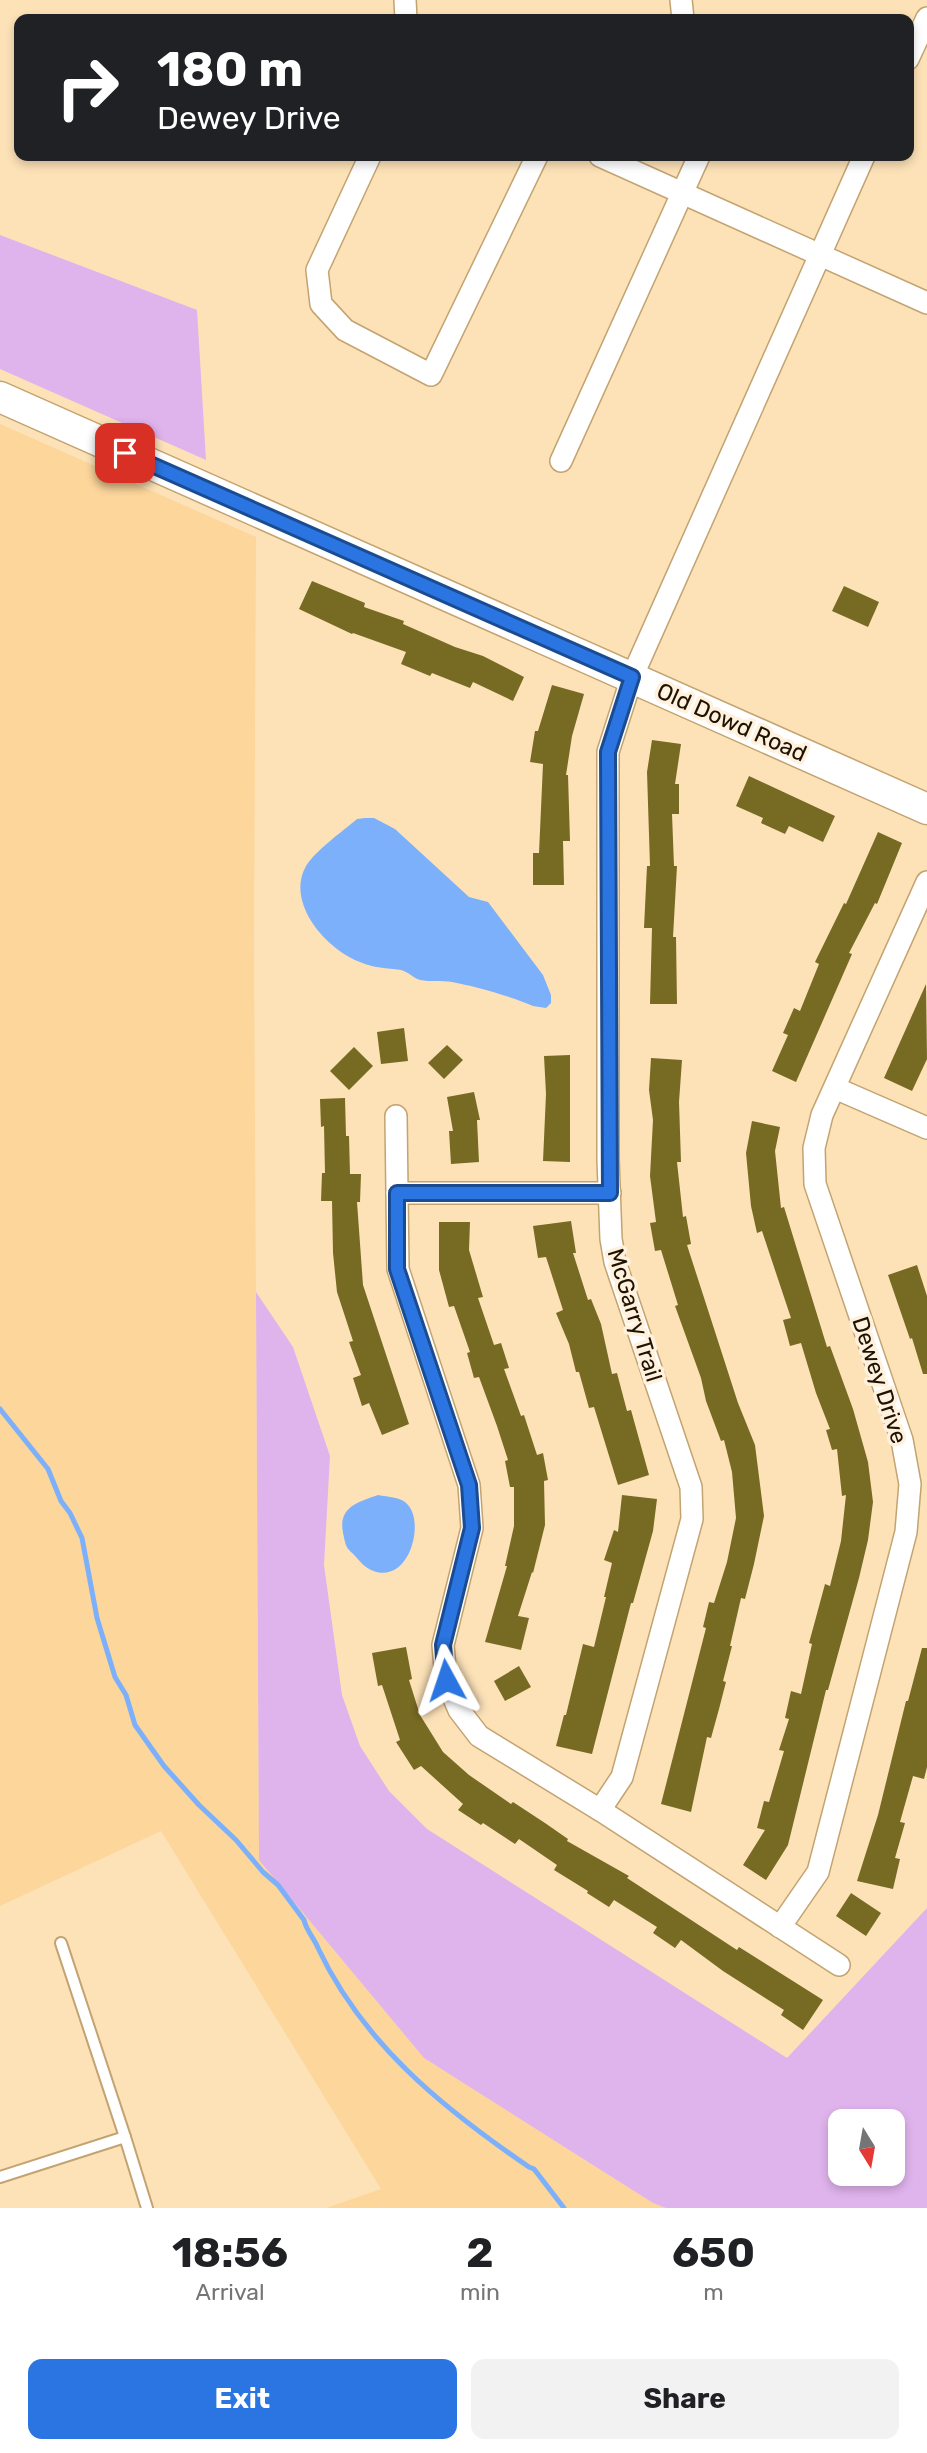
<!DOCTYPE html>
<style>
:root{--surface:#fff;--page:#f2f2f2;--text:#202124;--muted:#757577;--accent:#2a75e1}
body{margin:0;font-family:Rubik,sans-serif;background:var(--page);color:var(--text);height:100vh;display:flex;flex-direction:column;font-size:26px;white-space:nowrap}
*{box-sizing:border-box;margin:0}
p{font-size:23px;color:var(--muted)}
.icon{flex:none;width:38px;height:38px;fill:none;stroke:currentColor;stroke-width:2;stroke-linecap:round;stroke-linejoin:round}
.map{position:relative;height:2208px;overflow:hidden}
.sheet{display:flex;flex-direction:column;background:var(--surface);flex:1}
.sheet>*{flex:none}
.top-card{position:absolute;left:14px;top:14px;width:900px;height:147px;border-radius:14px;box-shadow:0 4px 10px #0003;background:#202124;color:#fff;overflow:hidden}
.needle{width:46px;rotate:169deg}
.controls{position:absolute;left:828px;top:2109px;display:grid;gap:14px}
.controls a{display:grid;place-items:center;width:77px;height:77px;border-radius:14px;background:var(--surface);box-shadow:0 4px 10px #0003;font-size:35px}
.pin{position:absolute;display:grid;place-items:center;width:60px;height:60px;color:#fff;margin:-30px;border-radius:14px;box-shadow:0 4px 10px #0006}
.me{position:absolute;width:77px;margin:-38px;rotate:355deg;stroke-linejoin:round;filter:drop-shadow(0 0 5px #0008)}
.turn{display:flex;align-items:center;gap:24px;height:147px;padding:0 28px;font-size:32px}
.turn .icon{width:91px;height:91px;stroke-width:2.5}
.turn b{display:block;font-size:49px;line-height:60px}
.eta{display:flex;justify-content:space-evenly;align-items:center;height:119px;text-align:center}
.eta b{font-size:42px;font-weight:700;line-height:49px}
.cta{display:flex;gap:14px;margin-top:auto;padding:14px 28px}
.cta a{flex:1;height:80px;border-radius:14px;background:var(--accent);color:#fff;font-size:28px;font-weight:700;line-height:80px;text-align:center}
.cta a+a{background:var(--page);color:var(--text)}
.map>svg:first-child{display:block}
</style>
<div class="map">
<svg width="927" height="2208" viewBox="0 0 927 2208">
<rect width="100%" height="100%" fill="#fde2b8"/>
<!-- built -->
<path fill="#fcd69b" d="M0 424 256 537 254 944 259 1860 424 2058 653 2203 666 2208H326L381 2189 161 1831 0 1906Z"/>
<!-- green -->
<g fill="#dfb3ec" fill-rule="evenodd">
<path d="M0 235 197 310 206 460 0 369Z"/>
<path d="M256 1292 293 1347 330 1456 324 1565 342 1695 360 1746 389 1791 427 1829 787 2058 927 1908V2208H666L653 2203 424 2058 259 1860ZM840 2121H892V2174H840Z"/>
</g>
<!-- water -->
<g fill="#7db0fb">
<path d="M365 818H374L395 829 469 897 488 902 543 975 551 995V1003L546 1008 533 1006C513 997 474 986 452 982 441 980 430 982 420 980 413 978 409 972 401 970 387 968 373 968 360 962 327 950 285 903 306 866 316 850 342 832 357 819Z"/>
<path d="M378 1495C388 1497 402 1497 408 1505 425 1523 409 1587 371 1570 362 1566 358 1558 351 1552 345 1547 345 1541 343 1533 338 1507 358 1502 378 1495Z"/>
</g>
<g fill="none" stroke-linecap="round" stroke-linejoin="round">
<!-- stream -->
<path stroke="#7db0fb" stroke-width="5" d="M0 1409 48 1469 61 1501 70 1513 82 1538 97 1618 115 1677 126 1695 135 1725 164 1766 199 1805 236 1840 263 1872 278 1885 304 1920C306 1930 314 1938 318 1948 363 2044 444 2109 529 2167L534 2169 564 2208"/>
</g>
<!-- building -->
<g fill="#776a23">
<path d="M312 581 365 603 364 607 404 621 403 624 455 647 483 656 524 677 513 701 473 682 470 688 432 673 430 676 401 664 406 652 353 633 352 634 299 609Z"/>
<path d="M844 586 879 602 868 627 832 611Z"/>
<path d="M552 685 584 694 572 736 566 775H568L570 841H563L564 885H533V853H539L543 764 530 762 535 731H538Z"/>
<path d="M652 740 681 744 675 784H679V814H672L674 866H677L673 937H676L677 1004H650L652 928H644L647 866H650L647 772Z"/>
<path d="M749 776 835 816 823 842 789 826 785 834 761 823 763 818 736 806Z"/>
<path d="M878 832 902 843 877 904 875 903 849 953 852 954 796 1082 772 1071 788 1035 783 1033 794 1008 800 1011 819 964 815 962 844 903 846 904Z"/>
<path d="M926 984 927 1059 912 1091 884 1078Z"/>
<path d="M404 1028 408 1061 381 1064 377 1032Z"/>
<path d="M447 1045 463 1060 444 1079 428 1063Z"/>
<path d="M354 1047 373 1066 349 1090 330 1071Z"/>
<path d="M570 1055V1162L543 1161 546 1094 544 1056Z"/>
<path d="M651 1058 682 1060 679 1102 681 1162H677L683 1217 686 1216 691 1244 687 1245 738 1403 755 1445 764 1516 754 1564 745 1599 741 1598 730 1646H732L723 1681 726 1682 719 1709 711 1738 707 1737 691 1812 661 1804 706 1628 703 1627 709 1602 714 1603 727 1562 736 1518 732 1472 724 1440 721 1441 706 1401 701 1378 675 1306 678 1305 661 1250 655 1251 650 1223 656 1222 650 1176 653 1120 649 1090Z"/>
<path d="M474 1092 480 1120H477L479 1162 451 1164 449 1131H453L447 1097Z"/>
<path d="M345 1098 346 1136H349L350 1174H361L360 1202H357L363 1285 409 1424 382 1435 369 1403 362 1406 353 1378 361 1375 349 1342 353 1341 337 1292 333 1253 332 1201H321L322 1173H325L324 1126 321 1127 320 1099Z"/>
<path d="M752 1121 780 1127 775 1151 781 1208 784 1207 827 1347 830 1346 853 1409 868 1462 873 1502 868 1540 859 1578 828 1690H826L788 1845 766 1880 743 1865 765 1830 757 1828 764 1801 769 1802 784 1751 779 1750 789 1719 785 1718 791 1691 801 1694 812 1644 809 1643 815 1621 825 1584 830 1586 841 1541 846 1495 842 1496 837 1449 832 1450 826 1430 830 1429 816 1393 801 1343 790 1346 783 1320 791 1318 762 1231 757 1233 751 1206 746 1153Z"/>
<path d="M571 1221 576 1253H573L588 1300 591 1299 601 1324 612 1374 617 1373 627 1411 631 1410 649 1475 618 1485 594 1407 589 1408 579 1372H576L569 1344 556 1313 563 1310 546 1257 538 1258 533 1226Z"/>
<path d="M439 1222H470L469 1250 483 1297 478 1298 494 1345 501 1343 509 1368 504 1369 521 1416 524 1415 537 1455 543 1453 548 1480 544 1481 545 1525 533 1573 532 1572 518 1616 529 1618 521 1650 485 1642 507 1566H505L514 1526V1487H510L505 1461 508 1460 497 1426 479 1377 474 1378 467 1353 470 1352 454 1306 449 1307 439 1270Z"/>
<path d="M917 1265 927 1296V1374H923L912 1338 910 1339 888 1275Z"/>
<path d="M622 1495 657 1499 653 1531 633 1603H631L592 1754 556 1746 564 1715H566L583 1644 594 1647 606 1597H604L612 1563 604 1560 614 1530 618 1532Z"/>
<path d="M406 1647 412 1679 409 1680 420 1715 443 1752 469 1775 511 1804 513 1802 545 1823 568 1839 567 1841 629 1876 627 1878 737 1950 739 1947 823 2000 803 2030 781 2015 784 2010 723 1971 681 1940 675 1948 653 1933 657 1927 614 1900 609 1907 587 1893 588 1891 554 1870 557 1865 519 1839 515 1844 483 1823 481 1825 458 1810 463 1804 421 1766 414 1770 396 1742 400 1740 382 1685 378 1686 372 1653Z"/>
<path d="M922 1648H927V1767L924 1779 913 1776 900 1822 905 1823 895 1858 900 1859 893 1889 857 1881 878 1815 906 1701H908Z"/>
<path d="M519 1666 531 1687 505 1701 494 1681Z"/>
<path d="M851 1893 881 1913 866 1936 836 1916Z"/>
</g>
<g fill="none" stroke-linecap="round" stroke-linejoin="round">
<!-- lane casing -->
<g stroke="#c3a370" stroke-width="14">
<g id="lane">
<path d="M61 1943 125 2137"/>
<path d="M0 2177 125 2137 147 2208"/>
</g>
</g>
<!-- street casing -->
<g stroke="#c3a370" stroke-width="24">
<g id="street">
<path d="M405 0 406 19"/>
<path d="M681 0 683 19"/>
<path d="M908 59 927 18"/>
<path d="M370 156 317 270 321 304 345 330 431 375 537 156"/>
<path d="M600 156 927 303"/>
<path d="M561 461 699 156"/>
<path d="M835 1088 927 1128"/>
<path d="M396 1116 398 1269 469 1485 472 1528 443 1645 446 1680 459 1710 479 1736 600 1810 839 1965"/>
<path d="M397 1193H610"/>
<path d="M600 1810 622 1777 692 1519 691 1487 615 1262 611 1239 608 1159V752L632 677 864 156"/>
<path d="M780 1927 818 1872 906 1532 910 1484 902 1440 815 1184 814 1148 822 1115 927 882"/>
</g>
</g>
<!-- secondary casing -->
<g stroke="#c3a370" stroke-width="33">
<path id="secondary" d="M0 397 927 809"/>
</g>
<!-- lane -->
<use href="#lane" stroke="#fff" stroke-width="10"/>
<!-- street -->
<use href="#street" stroke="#fff" stroke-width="21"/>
<!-- secondary -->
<use href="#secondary" stroke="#fff" stroke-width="30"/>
</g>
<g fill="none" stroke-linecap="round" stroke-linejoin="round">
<!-- route casing -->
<g stroke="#1b4c92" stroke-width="18">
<path id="route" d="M125 453 632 677 608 752 610 1193H397V1269L469 1485 472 1528 443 1645 446 1680"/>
</g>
<!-- route -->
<use href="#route" stroke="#2a75e1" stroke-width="12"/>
</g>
<g text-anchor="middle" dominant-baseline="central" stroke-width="7" stroke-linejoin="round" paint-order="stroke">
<!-- street labels -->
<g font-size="23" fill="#1e1301" stroke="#fff1dd">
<text transform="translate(732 722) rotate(24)">Old Dowd Road</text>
<text transform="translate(635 1315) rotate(73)">McGarry Trail</text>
<text transform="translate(880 1380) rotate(72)">Dewey Drive</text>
</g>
</g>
</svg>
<div class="controls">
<a><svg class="needle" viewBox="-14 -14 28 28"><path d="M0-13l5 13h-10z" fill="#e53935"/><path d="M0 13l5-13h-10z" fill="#757577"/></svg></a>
</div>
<div class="pin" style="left:125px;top:453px;background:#d93025"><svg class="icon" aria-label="arrive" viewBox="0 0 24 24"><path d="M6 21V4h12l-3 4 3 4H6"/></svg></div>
<svg class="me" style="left:446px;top:1680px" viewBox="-20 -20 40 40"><path d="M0-17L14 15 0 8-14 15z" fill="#2a75e1" stroke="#fff" stroke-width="4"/></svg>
<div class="top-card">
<div class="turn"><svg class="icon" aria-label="right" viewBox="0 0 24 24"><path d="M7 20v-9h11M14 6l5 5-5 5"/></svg><div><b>180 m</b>Dewey Drive</div></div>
</div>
</div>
<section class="sheet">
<div class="eta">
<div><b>18:56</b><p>Arrival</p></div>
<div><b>2</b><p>min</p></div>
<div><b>650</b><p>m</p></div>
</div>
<div class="cta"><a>Exit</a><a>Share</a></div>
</section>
